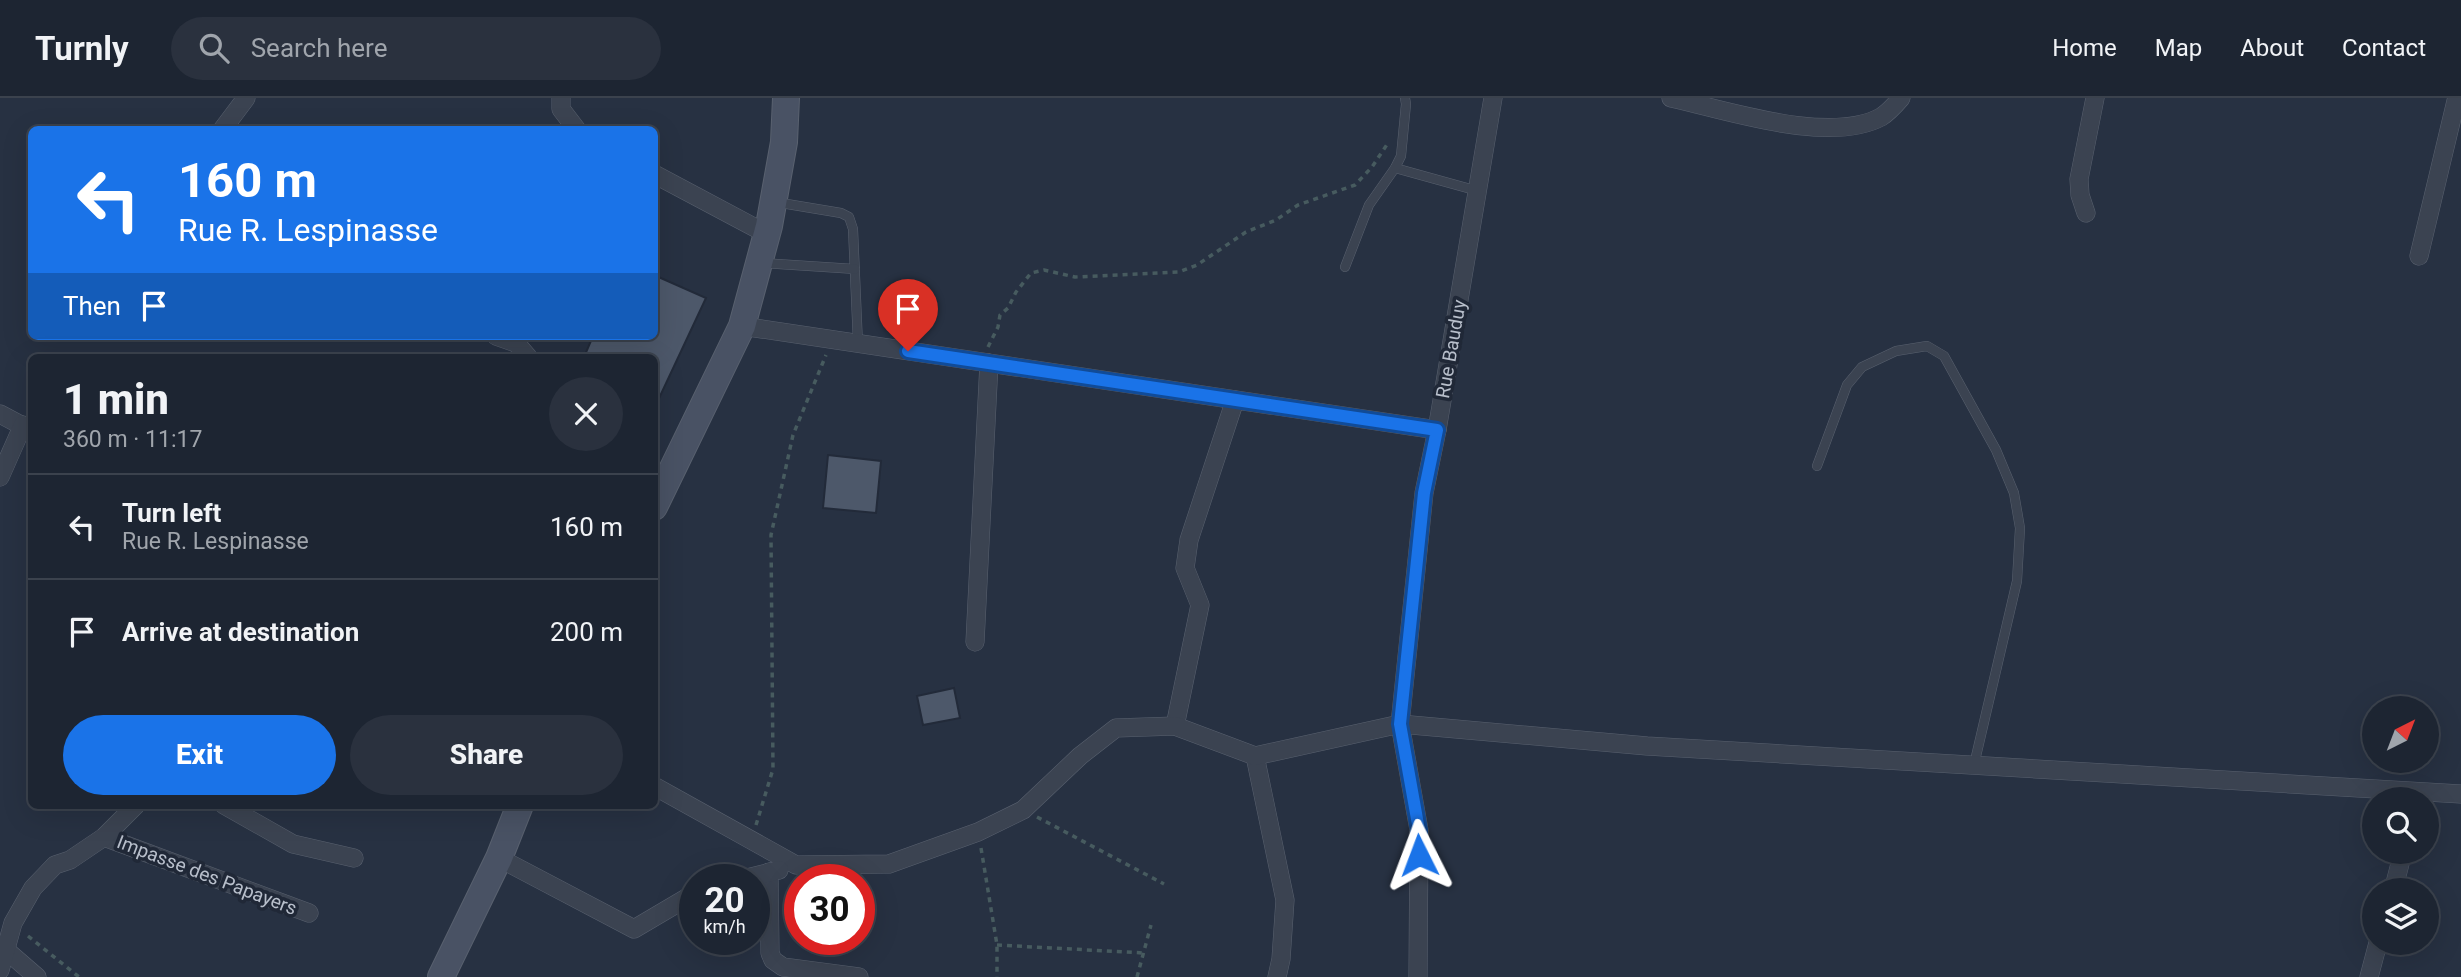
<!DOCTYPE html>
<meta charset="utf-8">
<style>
:root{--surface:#1d2532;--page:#2a313e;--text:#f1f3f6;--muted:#a0a5ac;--line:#3b424d;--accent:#1a73e8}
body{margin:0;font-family:Roboto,sans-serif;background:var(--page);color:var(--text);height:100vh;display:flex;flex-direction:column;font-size:26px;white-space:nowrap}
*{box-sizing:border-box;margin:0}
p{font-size:23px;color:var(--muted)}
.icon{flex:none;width:38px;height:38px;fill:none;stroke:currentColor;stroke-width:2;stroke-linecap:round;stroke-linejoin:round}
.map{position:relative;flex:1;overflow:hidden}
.details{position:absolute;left:28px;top:256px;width:630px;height:455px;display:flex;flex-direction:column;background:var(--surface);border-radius:10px;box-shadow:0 7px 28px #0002,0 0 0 2px var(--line)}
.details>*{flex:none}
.hud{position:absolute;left:28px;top:28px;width:630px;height:214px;border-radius:10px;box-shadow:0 7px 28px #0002,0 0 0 2px var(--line);background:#1a73e8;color:#fff;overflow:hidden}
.needle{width:46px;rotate:42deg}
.fabs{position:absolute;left:2362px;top:598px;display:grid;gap:14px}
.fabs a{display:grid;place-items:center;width:77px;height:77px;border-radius:50%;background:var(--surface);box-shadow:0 7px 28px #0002,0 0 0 2px var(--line);font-size:35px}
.speed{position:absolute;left:679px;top:766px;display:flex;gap:14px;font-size:35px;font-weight:700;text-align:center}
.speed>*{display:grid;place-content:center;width:91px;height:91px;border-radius:50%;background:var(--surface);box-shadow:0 7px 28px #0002,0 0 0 2px var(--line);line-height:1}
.speed small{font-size:18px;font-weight:400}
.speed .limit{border:10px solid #d22;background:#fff;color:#111}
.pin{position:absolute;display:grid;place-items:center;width:60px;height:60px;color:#fff;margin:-72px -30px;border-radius:50% 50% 50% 0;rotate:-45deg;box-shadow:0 0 7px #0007}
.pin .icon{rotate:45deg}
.me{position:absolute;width:77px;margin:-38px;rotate:357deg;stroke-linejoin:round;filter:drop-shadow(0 0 5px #0008)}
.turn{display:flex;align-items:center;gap:24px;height:147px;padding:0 35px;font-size:32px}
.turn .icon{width:91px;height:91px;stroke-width:2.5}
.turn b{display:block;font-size:49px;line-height:60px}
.then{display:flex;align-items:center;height:66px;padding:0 35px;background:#0003;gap:14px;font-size:26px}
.round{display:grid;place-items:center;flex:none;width:74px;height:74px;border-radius:37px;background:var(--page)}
.head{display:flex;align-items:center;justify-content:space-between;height:119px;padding:0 35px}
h1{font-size:42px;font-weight:800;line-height:52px}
.primary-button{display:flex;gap:14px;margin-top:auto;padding:14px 35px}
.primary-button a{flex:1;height:80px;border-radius:42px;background:var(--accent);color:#fff;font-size:28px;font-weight:800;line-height:80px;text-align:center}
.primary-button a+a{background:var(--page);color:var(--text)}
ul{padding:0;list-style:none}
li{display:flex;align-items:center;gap:21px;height:105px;padding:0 35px;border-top:2px solid var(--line)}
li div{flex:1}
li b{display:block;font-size:26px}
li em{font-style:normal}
header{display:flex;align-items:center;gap:42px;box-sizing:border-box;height:98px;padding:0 35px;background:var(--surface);border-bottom:2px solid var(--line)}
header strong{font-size:33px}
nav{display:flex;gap:38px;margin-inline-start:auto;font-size:24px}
.search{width:490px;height:63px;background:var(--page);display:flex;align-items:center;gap:18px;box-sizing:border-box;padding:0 24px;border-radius:38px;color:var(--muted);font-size:26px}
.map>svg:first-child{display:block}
</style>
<header>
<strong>Turnly</strong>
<div class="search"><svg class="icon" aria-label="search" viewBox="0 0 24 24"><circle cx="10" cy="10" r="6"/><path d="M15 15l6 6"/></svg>Search here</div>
<nav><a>Home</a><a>Map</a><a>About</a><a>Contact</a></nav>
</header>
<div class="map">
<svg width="2461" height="879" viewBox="0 0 2461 879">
<rect width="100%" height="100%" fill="#273142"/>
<!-- building -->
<g fill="#4d586a" stroke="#222a39" stroke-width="2">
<path d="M654 177 706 200 654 311V259H584L593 238H654Z"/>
<path d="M828 357 881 363 876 415 823 410Z"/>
<path d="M954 590 960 620 923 627 917 598Z"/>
</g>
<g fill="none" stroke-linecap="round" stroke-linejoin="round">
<!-- service casing -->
<g stroke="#59616f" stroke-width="10">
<g id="service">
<path d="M1395 70 1478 93"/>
<path d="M775 104 841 115 849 119 853 131 858 246"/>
<path d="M762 165 855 171"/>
<path d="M1345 169 1369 107 1395 70 1401 58 1406 6 1405 0"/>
<path d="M1817 368 1847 287 1862 269 1896 253 1927 248 1944 258 1996 352 2014 395 2020 430 2017 483 1974 667"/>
</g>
</g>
<!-- minor casing -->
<g stroke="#59616f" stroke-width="19">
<g id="minor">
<path d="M561 0V11L577 32"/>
<path d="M1671 0C1726 12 1829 47 1881 19 1889 14 1895 7 1901 0"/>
<path d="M222 32 246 0"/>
<path d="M654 76 767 136"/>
<path d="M2086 115 2080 97 2079 81 2095 0"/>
<path d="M2419 158 2456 3"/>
<path d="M742 228 1437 332"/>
<path d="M496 238 516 245 528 259"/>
<path d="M0 316 32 333"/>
<path d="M0 379 23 327"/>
<path d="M975 544 989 265"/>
<path d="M1175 628 1200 507 1185 470 1189 442 1235 302"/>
<path d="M1255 658 1285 802 1281 861 1277 879"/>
<path d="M654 688 796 767 889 766 978 734 1023 712 1080 658 1116 630 1175 628 1255 658 1400 626 1647 648 2461 696"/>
<path d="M224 707 293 746 354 760"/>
<path d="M104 739 309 815"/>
<path d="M499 760 634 831 695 795"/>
<path d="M769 774 770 855 773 862 783 869 859 879"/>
<path d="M739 782 779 772"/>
<path d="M2393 793 2403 754"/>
<path d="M7 853 37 879"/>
<path d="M0 872 13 825 33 790 55 767 70 762 104 739 136 707"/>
<path d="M1418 879 1419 732 1400 626 1424 395 1437 332 1493 0"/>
<path d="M2369 879 2378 845"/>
</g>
</g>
<!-- secondary casing -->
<g stroke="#59616f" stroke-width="28">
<g id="secondary">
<path d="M654 409 742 228 769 128 784 44 786 0"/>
<path d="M441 879 499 760 520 707"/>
</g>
</g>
<!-- path -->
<g stroke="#475b5f" stroke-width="3.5" stroke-dasharray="5 5" stroke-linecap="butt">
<path d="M988 249 998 229 1000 217 1008 210 1016 194 1031 175 1044 172 1075 179 1179 174 1197 167 1246 134 1276 122 1298 107 1355 87 1372 69 1388 45"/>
<path d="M1037 719 1164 786"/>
<path d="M756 727 773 671 771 437 793 337 826 257"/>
<path d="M981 750 997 847V879"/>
<path d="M28 838 79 879"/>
<path d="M997 847 1144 855"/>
<path d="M1137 879 1151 827"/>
</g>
<!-- service -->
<use href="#service" stroke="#3b4351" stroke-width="9"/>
<!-- minor -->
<use href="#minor" stroke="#3b4351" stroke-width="18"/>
<!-- secondary -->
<use href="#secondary" stroke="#495264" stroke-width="26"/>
</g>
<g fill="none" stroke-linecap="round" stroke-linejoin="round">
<!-- route casing -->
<g stroke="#114b97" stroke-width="18">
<path id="route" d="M908 253 1437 332 1424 395 1400 626 1419 732V757"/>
</g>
<!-- route -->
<use href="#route" stroke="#1a73e8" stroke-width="12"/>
</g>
<g text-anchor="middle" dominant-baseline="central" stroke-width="7" stroke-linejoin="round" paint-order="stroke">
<!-- street labels -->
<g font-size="19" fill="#b8bfcb" stroke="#202837">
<text transform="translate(1451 251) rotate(-80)">Rue Bauduy</text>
<text transform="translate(207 777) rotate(21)">Impasse des Papayers</text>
</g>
</g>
</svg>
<div class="fabs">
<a><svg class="needle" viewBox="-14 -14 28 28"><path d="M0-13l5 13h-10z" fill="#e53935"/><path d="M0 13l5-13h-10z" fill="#a0a5ac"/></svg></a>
<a><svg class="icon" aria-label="search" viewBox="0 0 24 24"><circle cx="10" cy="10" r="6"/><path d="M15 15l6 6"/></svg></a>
<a><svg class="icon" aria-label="layers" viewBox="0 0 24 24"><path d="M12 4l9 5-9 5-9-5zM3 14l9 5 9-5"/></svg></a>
</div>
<div class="speed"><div>20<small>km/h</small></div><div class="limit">30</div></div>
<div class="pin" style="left:908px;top:253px;background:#d93025"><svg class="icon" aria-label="arrive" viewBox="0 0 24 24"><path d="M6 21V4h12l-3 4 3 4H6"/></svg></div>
<svg class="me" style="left:1419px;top:757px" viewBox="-20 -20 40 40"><path d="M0-17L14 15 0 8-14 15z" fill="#1a73e8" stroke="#fff" stroke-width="4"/></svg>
<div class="hud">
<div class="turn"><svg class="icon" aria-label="left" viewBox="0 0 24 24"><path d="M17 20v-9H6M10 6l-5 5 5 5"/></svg><div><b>160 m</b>Rue R. Lespinasse</div></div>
<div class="then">Then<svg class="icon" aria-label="arrive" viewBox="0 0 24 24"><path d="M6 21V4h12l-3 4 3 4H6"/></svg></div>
</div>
<section class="details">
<div class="head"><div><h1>1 min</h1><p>360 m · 11:17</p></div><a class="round"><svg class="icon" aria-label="close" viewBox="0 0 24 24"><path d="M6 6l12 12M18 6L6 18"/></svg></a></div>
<ul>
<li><svg class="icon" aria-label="left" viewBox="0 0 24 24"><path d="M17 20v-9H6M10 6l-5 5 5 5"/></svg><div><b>Turn left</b><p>Rue R. Lespinasse</p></div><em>160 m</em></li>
<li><svg class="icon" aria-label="arrive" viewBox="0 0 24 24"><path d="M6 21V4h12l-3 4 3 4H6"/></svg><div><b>Arrive at destination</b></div><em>200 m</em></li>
</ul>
<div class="primary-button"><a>Exit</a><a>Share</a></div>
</section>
</div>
